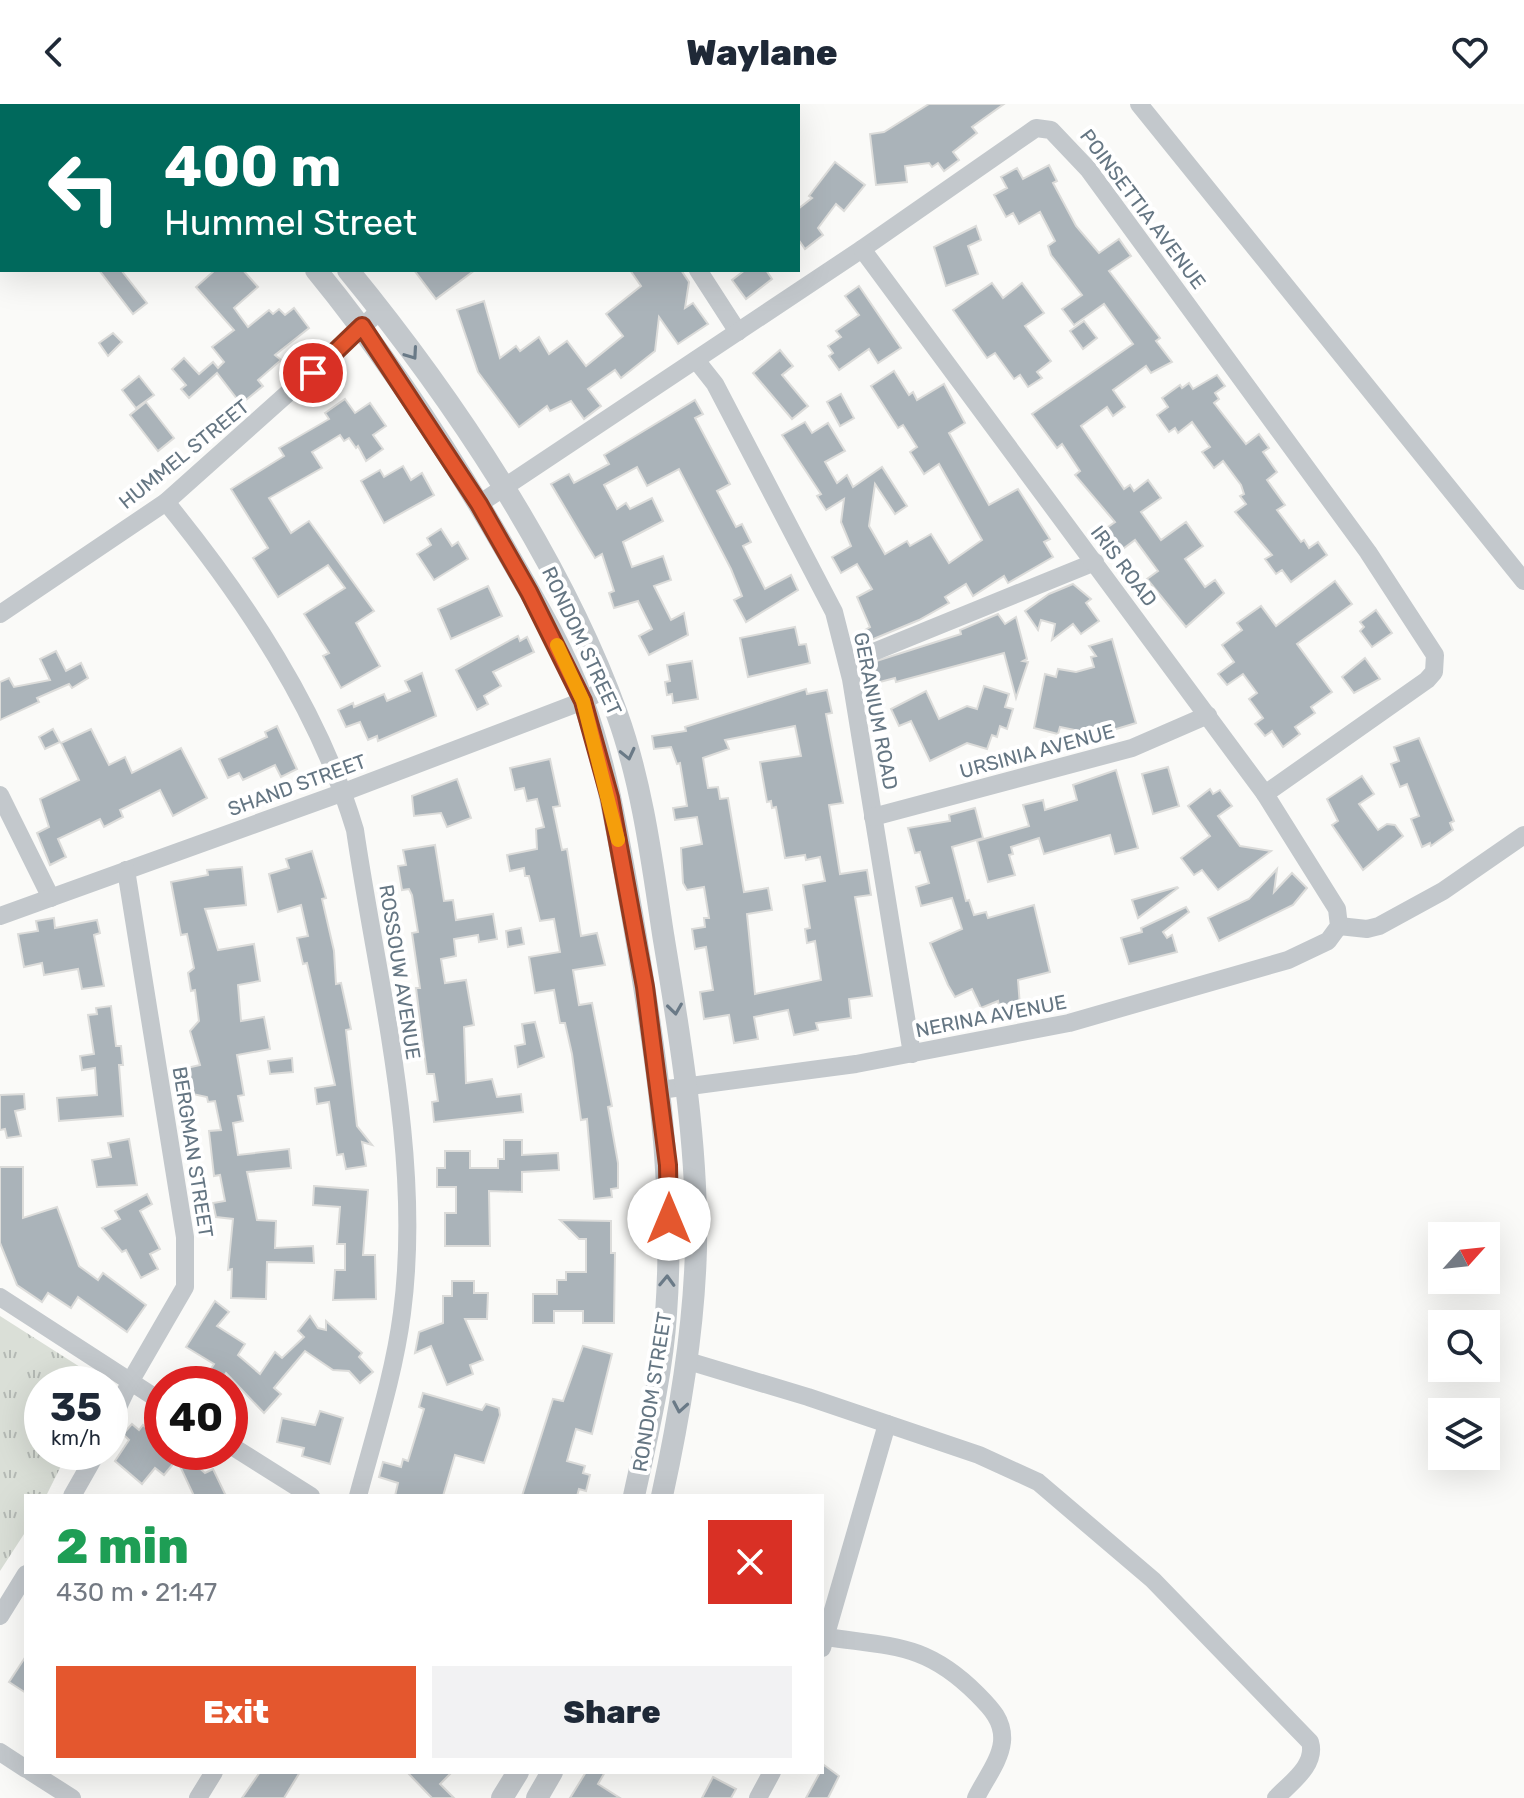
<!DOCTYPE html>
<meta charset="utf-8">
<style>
:root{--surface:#fff;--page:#f2f2f3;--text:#1f2937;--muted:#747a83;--accent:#e4572e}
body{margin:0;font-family:Rubik,sans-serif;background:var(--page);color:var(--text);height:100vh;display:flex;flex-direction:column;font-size:30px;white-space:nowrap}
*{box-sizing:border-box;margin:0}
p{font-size:26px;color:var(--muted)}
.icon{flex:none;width:44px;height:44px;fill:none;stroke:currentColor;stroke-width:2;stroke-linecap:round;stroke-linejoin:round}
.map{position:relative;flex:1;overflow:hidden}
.drawer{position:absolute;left:24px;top:1390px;width:800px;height:280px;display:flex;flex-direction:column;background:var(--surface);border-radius:0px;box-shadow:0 8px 32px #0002}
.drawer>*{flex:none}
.banner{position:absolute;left:0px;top:0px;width:800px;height:168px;box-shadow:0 8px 32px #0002;background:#00695c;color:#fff;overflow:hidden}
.needle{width:52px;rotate:63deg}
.controls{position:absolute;left:1428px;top:1118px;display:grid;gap:16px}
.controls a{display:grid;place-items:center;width:72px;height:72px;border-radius:0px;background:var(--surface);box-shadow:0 8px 32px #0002;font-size:40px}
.speed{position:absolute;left:24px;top:1262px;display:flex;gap:16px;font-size:40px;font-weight:700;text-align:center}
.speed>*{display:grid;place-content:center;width:104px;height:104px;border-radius:50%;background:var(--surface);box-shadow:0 8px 32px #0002;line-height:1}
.speed small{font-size:20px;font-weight:400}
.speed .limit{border:12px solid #d22;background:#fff;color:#111}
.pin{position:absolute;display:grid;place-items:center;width:68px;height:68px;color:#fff;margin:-34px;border:4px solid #fff;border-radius:50%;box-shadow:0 2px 8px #0007}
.me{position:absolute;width:88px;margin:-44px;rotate:0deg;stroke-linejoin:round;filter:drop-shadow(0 0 6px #0008)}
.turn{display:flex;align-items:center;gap:28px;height:168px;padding:0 32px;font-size:36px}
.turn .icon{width:104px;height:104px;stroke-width:2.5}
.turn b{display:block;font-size:56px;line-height:68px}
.round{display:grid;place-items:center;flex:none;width:84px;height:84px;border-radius:0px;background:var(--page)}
.head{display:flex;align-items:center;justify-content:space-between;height:136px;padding:0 32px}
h1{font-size:48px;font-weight:800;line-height:60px;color:#1e9e55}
.button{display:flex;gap:16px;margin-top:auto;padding:16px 32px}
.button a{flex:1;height:92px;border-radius:0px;background:var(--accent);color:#fff;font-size:32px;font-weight:800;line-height:92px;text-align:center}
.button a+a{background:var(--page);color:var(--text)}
header{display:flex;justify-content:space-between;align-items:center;height:104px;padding:0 32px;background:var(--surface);font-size:36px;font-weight:800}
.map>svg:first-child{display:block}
</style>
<header><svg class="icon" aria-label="back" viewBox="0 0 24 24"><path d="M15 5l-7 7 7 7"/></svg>Waylane<svg class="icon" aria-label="heart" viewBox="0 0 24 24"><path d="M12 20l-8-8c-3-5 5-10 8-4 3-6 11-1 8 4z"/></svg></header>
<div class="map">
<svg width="1524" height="1694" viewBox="0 0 1524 1694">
<defs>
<pattern id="park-tufts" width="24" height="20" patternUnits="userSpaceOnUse" patternTransform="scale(2)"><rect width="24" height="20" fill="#dadfd7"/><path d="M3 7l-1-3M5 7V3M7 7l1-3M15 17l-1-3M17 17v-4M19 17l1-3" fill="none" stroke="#b4b9b4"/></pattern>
</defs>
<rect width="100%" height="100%" fill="#fafaf8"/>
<!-- park -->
<path fill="url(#park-tufts)" d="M0 1212 102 1277 42 1280V1348H68L46 1392H26V1427L0 1467Z"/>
<!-- building -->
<g fill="#aab3b9" stroke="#dcdcda" stroke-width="2" fill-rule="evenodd">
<path d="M929 0H1004L972 23 977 29 953 48 959 56 944 67 938 59 932 63 929 59 905 62 907 78 876 81 870 30 884 28Z"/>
<path d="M835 58 865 81 844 107 836 100 818 124 823 131 805 145 798 135V105L812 94 809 92Z"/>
<path d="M1049 61 1057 77 1053 79 1076 122 1099 149 1119 135 1131 152 1109 167 1160 234 1156 237 1172 258 1151 269 1146 262 1113 286 1125 303 1113 312 1107 303 1081 322 1124 385 1130 381 1134 387 1148 376 1161 394 1141 408 1161 436 1186 418 1203 442 1185 455 1205 483 1215 476 1224 489 1186 523 1147 475 1158 467 1135 436 1120 447 1114 439 1108 444 1098 430 1115 418 1075 371 1080 367 1062 340 1057 344 1032 310 1133 240 1104 200 1074 221 1062 205 1082 191 1051 151 1048 142 1055 137 1040 108 1019 120 1013 109 1006 113 994 91 1007 84 1001 73 1017 64 1023 75Z"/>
<path d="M976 122 981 136 968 142 978 170 946 182 934 143Z"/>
<path d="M99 166H121L147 199 133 210Z"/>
<path d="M215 166H243L258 183 234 204 248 223 269 206 273 210 279 205 285 211 294 204 309 224 275 251 281 256 258 276 263 282 241 300 217 269 189 294 181 285 186 281 172 265 184 254 199 270 213 258 218 264 224 258 212 243 234 226 196 183Z"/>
<path d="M414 166H475L436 195Z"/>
<path d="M630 166H681L689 178 685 204 693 199 708 220 678 240 659 213 655 247 621 274 615 266 588 285 601 302 584 315 571 297 550 307 547 302 519 323 478 268 457 206 484 197 500 254 516 242 520 247 539 233 549 250 567 237 586 262 623 232 606 210 641 182Z"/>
<path d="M745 166H766L772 175 746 195 732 176Z"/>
<path d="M992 179 1003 194 1022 179 1044 209 1025 222 1051 257 1037 268 1042 274 1028 283 1020 271 1014 275 995 249 987 254 953 206Z"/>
<path d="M859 182 901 244 878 259 869 245 839 266 829 252 833 249 828 242 841 233 836 227 859 211 845 192Z"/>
<path d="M1084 217 1097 234 1083 245 1070 227Z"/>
<path d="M113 229 122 238 108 252 99 239Z"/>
<path d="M780 246 793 262 782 271 808 302 792 315 753 269Z"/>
<path d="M894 267 909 291 913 288 917 296 944 280 965 319 949 329 989 401 1018 385 1050 435 1044 438 1053 453 1008 479 1004 472 973 492 966 480 945 493 949 499 919 516 871 536 865 526 870 523 857 493 872 485 857 460 841 469 832 453 851 442 841 418 844 395 826 406 817 392 821 390 782 331 805 318 812 329 828 319 845 347 825 358 837 379 847 371 853 383 882 363 907 402 895 410 875 380 869 422 885 450 907 437 910 442 931 430 949 459 982 436 939 360 924 370 910 348 917 343 903 321 898 324 871 282Z"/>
<path d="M1217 271 1225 282 1215 289 1219 295 1214 299 1246 340 1259 330 1269 344 1263 348 1277 368 1267 376 1285 401 1277 406 1301 438 1304 436 1309 444 1318 438 1327 451 1291 478 1282 466 1276 470 1265 455 1272 451 1235 408 1246 400 1240 392 1244 390 1241 381 1223 357 1214 364 1202 348 1210 343 1192 318 1178 329 1175 324 1169 328 1157 311 1168 303 1162 294 1180 281 1182 284 1189 279 1193 285Z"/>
<path d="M139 272 154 291 136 304 122 286Z"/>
<path d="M841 290 854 314 840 322 827 298Z"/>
<path d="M345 295 355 309 370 299 386 322 373 331 383 345 366 357 358 342 356 344 349 334 344 337 340 331 312 348 322 364 269 394 291 429 309 417 374 507 356 519 380 562 341 584 323 552 329 549 304 510 345 484 328 461 278 493 253 454 268 444 231 385 284 352 279 344 329 315 325 309Z"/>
<path d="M695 296 703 310 695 314 730 380 717 387 736 423 742 420 751 438 743 442 765 485 791 471 798 486 746 518 734 496 742 492 731 465 679 365 647 382 637 363 604 381 617 405 626 399 630 405 652 394 663 417 623 438 632 463 663 452 671 476 654 482 671 516 684 509 688 531 649 551 639 532 652 525 638 497 614 504 609 489 614 487 602 450 595 454 551 380 569 370 574 379 609 360 604 351Z"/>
<path d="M146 298 174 334 158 347 130 311Z"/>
<path d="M403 362 411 376 422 369 434 391 384 419 361 377 380 366 384 373Z"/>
<path d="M441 425 452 442 458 438 468 455 434 476 417 450 431 441 427 434Z"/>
<path d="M1335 477 1352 500 1297 540 1332 588 1311 603 1315 609 1295 623 1300 630 1283 643 1272 627 1265 632 1255 620 1263 614 1249 595 1257 589 1243 570 1227 581 1218 570 1234 558 1222 541 1242 526 1237 519 1261 502 1276 522Z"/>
<path d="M1073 480 1091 495 1086 499 1099 517 1081 530 1073 520 1052 536 1055 520 1041 516 1038 526 1025 507 1049 490Z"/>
<path d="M488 482 502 512 451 535 438 505Z"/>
<path d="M1376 506 1392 529 1372 543 1360 527 1364 523 1360 518Z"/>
<path d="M998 510 1005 520 1016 513 1027 555 1023 557 1028 558 1016 594 1004 549 896 578 895 574 876 579 870 559 961 530 960 526Z"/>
<path d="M795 523 799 541 806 540 810 559 748 573 740 534Z"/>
<path d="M518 532 520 537 527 533 534 548 493 568 501 582 484 592 488 600 477 606 456 566Z"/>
<path d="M1112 535 1136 619 1090 633 1089 629 1060 623 1058 630 1034 624 1045 570 1056 573 1058 565 1076 568 1094 563 1091 553 1096 552 1089 542Z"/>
<path d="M56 547 66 567 81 559 88 574 72 584 69 580 37 594 39 598 0 616V578L9 574 14 583 50 576 40 555Z"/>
<path d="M1365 554 1380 575 1354 589 1342 573Z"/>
<path d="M692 557 698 595 673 599 672 590 667 591 665 578 670 577 667 561Z"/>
<path d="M422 569 436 612 378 637 377 632 368 636 360 618 346 623 338 606 353 599 354 603 384 590 387 597 410 587 405 577Z"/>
<path d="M984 582 1009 590 1005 603 1013 605 1007 625 1000 622 997 633 992 631 987 645 967 639 930 657 911 617 899 622 891 605 926 587 939 615 967 602 977 605Z"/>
<path d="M806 585 807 590 827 586 832 609 826 610 843 699 829 701 840 770 867 766 871 791 855 793 872 892 849 895 851 914 816 919 818 926 794 931 788 906 754 913 758 935 734 939 729 911 704 915 700 888 713 886 706 843 695 845 692 825 705 823 704 814H709L704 783 687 786 683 779 681 744 702 740 697 713 675 716 673 704 687 702 680 659 677 660 671 643 654 645 652 632 686 627 685 623ZM795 622 801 652 760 658 767 698 771 697 772 704 776 703 785 754 805 751 806 756 820 753 825 777 803 781 810 824 805 825 807 839 815 837 821 876 755 890 747 810 772 806 768 784 744 788 728 694 720 695 718 683 708 684 703 654 729 645 725 636Z"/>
<path d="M277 622 297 665 281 673 275 661 243 676 239 669 228 674 219 655 267 633 265 628Z"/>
<path d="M53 625 60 638 45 645 39 633Z"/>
<path d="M91 625 109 661 125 653 132 669 181 644 207 694 173 712 160 686 120 706 123 713 104 723 100 715 58 735 66 753 50 761 37 729 49 723 40 695 79 676 61 639Z"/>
<path d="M1419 634 1454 717 1450 719 1453 726 1431 742 1430 739 1422 743 1411 715 1419 712 1407 680 1400 683 1391 660 1399 657 1394 643Z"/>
<path d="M550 655 560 702 553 703 562 746 567 745 581 832 597 829 605 861 573 866 579 901 592 899 612 1002 608 1003 618 1059V1084L611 1085 612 1093 594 1095 587 1015 581 1016 572 950 565 919H560L554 886 535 889 529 853 560 848 554 815 540 817 529 772H525L524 764 510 767 507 751 537 745 536 725 544 723 537 695 527 697 524 684 515 686 510 664Z"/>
<path d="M1168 663 1179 702 1153 710 1142 670Z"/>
<path d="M1116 666 1138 744 1115 750 1110 731 1044 750 1039 734 1011 743 1013 750 1009 751 1015 771 988 778 977 737 1029 722 1023 701 1043 696 1045 706 1077 696 1073 681Z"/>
<path d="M1362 672 1374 690 1359 700 1378 726 1387 720 1395 721 1403 732 1363 766 1332 721 1338 717 1327 695Z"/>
<path d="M457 675 471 714 447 723 441 709 414 712 412 692Z"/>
<path d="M1210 685 1213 690 1220 686 1232 702 1218 712 1240 742 1271 747 1218 786 1202 766 1194 771 1181 754 1210 732 1188 702Z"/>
<path d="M975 704 983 734 952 743 966 797 969 796 974 811 986 808 988 814 1034 801 1050 868 1018 876 1020 902 1000 907 998 897 981 904 972 885 955 893 948 881 930 839 962 825 952 794 921 802 916 783 929 779 920 748 915 749 908 724 950 717 949 711Z"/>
<path d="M435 741 444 797 453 796 456 816 493 810 497 835 479 838 478 831 454 835 456 852 441 855 445 879 466 876 474 921 464 923 466 979 492 975 497 993 521 990 523 1008 434 1018 432 998 438 997 434 970H427L416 884H420L412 829 418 828 412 791 409 785 402 786 398 762 406 761 403 746Z"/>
<path d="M312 747 326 794 322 795 334 847 336 880 341 879 351 925 346 926 357 1022 372 1041 362 1038 366 1062 346 1065 343 1050 337 1051 329 998 317 1000 315 984 335 981 307 859 303 860 297 834 308 832 301 801 278 808 269 770 289 764 286 755Z"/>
<path d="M242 763 246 801 205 805 218 846 254 840 260 877 238 881 241 917 264 913 270 945 237 951 244 991 238 992 243 1017 233 1019 238 1051 289 1045 291 1064 247 1068 257 1116 276 1117 275 1144 313 1142 314 1159 267 1158 266 1195 231 1194 232 1165 228 1166 233 1115 216 1113 213 1099 225 1097 220 1071 214 1072 209 1027 221 1026 215 997 208 998 207 993 183 988 178 966 200 961 190 927 199 917 195 886 191 887 188 869 194 864 187 830 181 831 171 778 208 771 207 766Z"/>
<path d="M1277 765 1274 788 1292 769 1307 784 1293 801 1219 837 1208 814 1249 795Z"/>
<path d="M1177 783 1178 784 1138 814 1132 796Z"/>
<path d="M1186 803 1189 808 1163 828 1167 834 1172 831 1177 848 1129 860 1121 834 1142 828 1141 824Z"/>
<path d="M54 814 55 824 97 816 100 829 94 831 104 882 82 885 78 865 44 871 42 859 24 863 18 830 38 827 36 817Z"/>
<path d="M521 824 524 840 508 843 506 827Z"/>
<path d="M111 902 116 942H121L123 961H119L123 1012 59 1017 57 994 97 991 95 964 82 966 80 952 94 950 88 911 97 910 96 904Z"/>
<path d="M535 918 544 953 518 963 515 942 525 940 522 920Z"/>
<path d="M292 954 293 968 270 970 268 957Z"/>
<path d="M24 990 25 1005 15 1007 21 1032 7 1034 5 1025 0 1026V991Z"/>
<path d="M129 1035 137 1081 97 1083 92 1056 111 1053 108 1039Z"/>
<path d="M504 1036H522V1051L558 1049 559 1066 522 1068V1088L489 1087 490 1142H445V1109H456V1083H437V1064H445V1047H470V1064H498V1055H504Z"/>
<path d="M0 1063H23V1114L57 1103 79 1162 98 1176 103 1169 146 1201 127 1228 78 1193 71 1204 48 1189 42 1198 17 1181 0 1139Z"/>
<path d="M314 1082 368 1086 363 1151H375L376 1195 333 1196 335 1166H345V1140H337L340 1103 313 1101Z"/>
<path d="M147 1090 152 1100 140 1107 160 1145 150 1150 158 1165 141 1174 126 1146 122 1148 102 1124 120 1115 115 1107Z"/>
<path d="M560 1116 611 1117V1149H615L614 1219H583V1207H554V1219H533V1190H557V1176H566V1168H586V1135H579Z"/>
<path d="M452 1177H474V1189H488L487 1215H465L483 1256 470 1261 473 1270 447 1281 431 1242 415 1249 419 1228 443 1219V1192H452Z"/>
<path d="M215 1197 229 1208 217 1222 245 1240 238 1251 260 1270 275 1248 282 1254 304 1233 298 1227 310 1212 318 1224 326 1226V1217L362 1249 359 1253 373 1268 360 1279 349 1267 333 1266 305 1247 274 1284 281 1290 264 1309 226 1269 219 1280 204 1275 214 1260 186 1243Z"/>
<path d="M583 1242 612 1250 592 1330 576 1325 567 1357 585 1362 583 1369 590 1371 586 1387 579 1385 577 1392H522L553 1295 563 1297Z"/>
<path d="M423 1289 482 1306 486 1300 499 1304 500 1311 484 1359 455 1351 443 1392H395L398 1379 379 1373 383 1358 401 1363 403 1355 408 1357 424 1305 419 1303Z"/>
<path d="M320 1307 343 1314 330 1360 302 1352 304 1344 277 1338 282 1314 315 1321Z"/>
<path d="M132 1320 139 1326 143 1321 162 1337V1348H183L164 1371 155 1364 142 1380 115 1357 129 1336 123 1330Z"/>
<path d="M186 1352 205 1369 213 1365 226 1392H194L179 1360Z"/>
<path d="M26 1552V1589L9 1578Z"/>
<path d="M824 1661 839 1672 828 1694H806Z"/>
<path d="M260 1668H300L284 1694H242Z"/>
<path d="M407 1668H452L440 1680 454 1694H432Z"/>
<path d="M586 1668H605L598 1680 620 1694H570Z"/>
<path d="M713 1673 736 1685 731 1694H702Z"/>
</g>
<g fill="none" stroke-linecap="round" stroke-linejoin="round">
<!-- minor -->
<g stroke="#c3c8cc" stroke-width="18">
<path d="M516 0 518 2"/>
<path d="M1139 0 1524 477"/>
<path d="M95 2 96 0"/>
<path d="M301 2 303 0"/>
<path d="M669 2 672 0"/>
<path d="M0 112 2 109"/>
<path d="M698 166 738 228"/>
<path d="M696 256 715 280 834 508 851 575 912 950"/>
<path d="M166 398C245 495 319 606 355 726 378 883 423 1049 402 1209 394 1271 374 1332 358 1392"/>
<path d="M479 400 862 145 1036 24 1051 26 1088 65 1368 448 1435 551 1434 568 1427 576 1265 690"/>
<path d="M0 510 166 398 381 206"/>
<path d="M876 547 1095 458"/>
<path d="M0 691 51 794"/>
<path d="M873 713 1132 644 1208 611"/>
<path d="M0 812 344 688 583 597 607 584"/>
<path d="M1339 822 1367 825 1379 822 1443 787 1524 731"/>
<path d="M660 986 856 960 1069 919 1288 856 1328 837 1339 822 1337 805 1265 690 862 145"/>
<path d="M0 1193 162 1298"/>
<path d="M688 1257 808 1293 979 1351 1038 1378 1153 1476 1310 1638C1317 1661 1290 1679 1276 1694"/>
<path d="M110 1320 130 1278 185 1183V1133L126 766"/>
<path d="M230 1341 311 1392"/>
<path d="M72 1392 97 1348"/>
<path d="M0 1512 26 1470"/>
<path d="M826 1533C893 1543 926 1539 977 1590 991 1604 1004 1617 1002 1638 1000 1657 984 1677 976 1694"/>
<path d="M822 1544 887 1320"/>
<path d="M0 1648 26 1665"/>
<path d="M31 1668 72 1694"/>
<path d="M198 1694 214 1668"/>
<path d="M758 1694 772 1668"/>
</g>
<!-- tertiary -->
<g stroke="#c3c8cc" stroke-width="22">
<path d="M170 0 172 2"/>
<path d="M207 0 209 2"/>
<path d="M316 166C388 254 451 351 508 450 535 497 564 546 583 597 608 665 619 739 632 810 655 943 676 1074 666 1210 662 1271 647 1332 634 1392"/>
<path d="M348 166C452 293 561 455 617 610 642 679 652 757 663 830 680 933 698 1039 696 1144 694 1228 680 1310 662 1392"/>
<path d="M502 1694 518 1668"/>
<path d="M537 1694 552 1668"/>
</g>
</g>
<!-- one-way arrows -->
<defs><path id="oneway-chevron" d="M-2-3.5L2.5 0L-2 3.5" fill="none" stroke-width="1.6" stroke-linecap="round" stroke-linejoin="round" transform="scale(2)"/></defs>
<g stroke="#6a7a87">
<use href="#oneway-chevron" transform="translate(412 250) rotate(55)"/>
<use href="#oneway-chevron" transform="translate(628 650) rotate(77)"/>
<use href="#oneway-chevron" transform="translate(675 905) rotate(82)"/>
<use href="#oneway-chevron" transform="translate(667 1177) rotate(-88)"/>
<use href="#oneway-chevron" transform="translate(680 1303) rotate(100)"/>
</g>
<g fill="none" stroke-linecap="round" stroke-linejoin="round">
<!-- route casing -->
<g stroke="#94391e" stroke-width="20">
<path id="route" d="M313 269 362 222 479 400 529 488 583 597 610 694 645 883 668 1061 669 1115"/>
</g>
<!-- route -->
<use href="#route" stroke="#e4572e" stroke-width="14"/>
<!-- slow -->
<path stroke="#f59e0b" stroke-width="14" d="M557 541 583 597 618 736"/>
</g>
<g text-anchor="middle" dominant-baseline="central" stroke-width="8" stroke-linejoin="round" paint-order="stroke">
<!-- street labels -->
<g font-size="20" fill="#657683" stroke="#fff">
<text transform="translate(1143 105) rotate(53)">POINSETTIA AVENUE</text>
<text transform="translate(184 350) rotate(-39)">HUMMEL STREET</text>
<text transform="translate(1124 462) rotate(53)">IRIS ROAD</text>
<text transform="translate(582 537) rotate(65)">RONDOM STREET</text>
<text transform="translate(876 607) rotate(79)">GERANIUM ROAD</text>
<text transform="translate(1037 647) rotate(-15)">URSINIA AVENUE</text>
<text transform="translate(297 681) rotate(-20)">SHAND STREET</text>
<text transform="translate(400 868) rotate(81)">ROSSOUW AVENUE</text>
<text transform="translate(991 912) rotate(-11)">NERINA AVENUE</text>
<text transform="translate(193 1048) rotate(81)">BERGMAN STREET</text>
<text transform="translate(652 1288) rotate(-81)">RONDOM STREET</text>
</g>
</g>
</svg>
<div class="controls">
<a><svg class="needle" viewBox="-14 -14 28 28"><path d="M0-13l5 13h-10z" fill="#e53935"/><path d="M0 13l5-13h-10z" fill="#747a83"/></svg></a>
<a><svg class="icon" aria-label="search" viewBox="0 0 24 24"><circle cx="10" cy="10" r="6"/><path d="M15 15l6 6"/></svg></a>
<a><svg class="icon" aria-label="layers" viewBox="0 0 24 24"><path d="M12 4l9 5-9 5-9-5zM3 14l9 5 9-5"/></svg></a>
</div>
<div class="speed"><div>35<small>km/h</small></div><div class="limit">40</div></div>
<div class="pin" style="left:313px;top:269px;background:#d93025"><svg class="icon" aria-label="arrive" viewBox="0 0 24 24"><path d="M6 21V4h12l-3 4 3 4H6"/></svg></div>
<svg class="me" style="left:669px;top:1115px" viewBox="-20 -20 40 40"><circle r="19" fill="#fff"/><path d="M0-13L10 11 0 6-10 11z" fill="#e4572e"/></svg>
<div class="banner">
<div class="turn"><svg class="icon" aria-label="left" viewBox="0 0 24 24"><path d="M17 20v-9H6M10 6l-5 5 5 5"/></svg><div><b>400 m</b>Hummel Street</div></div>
</div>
<section class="drawer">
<div class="head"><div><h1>2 min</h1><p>430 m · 21:47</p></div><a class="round" style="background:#d93025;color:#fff"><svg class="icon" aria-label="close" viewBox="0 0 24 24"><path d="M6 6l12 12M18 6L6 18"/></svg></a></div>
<div class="button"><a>Exit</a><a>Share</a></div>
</section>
</div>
